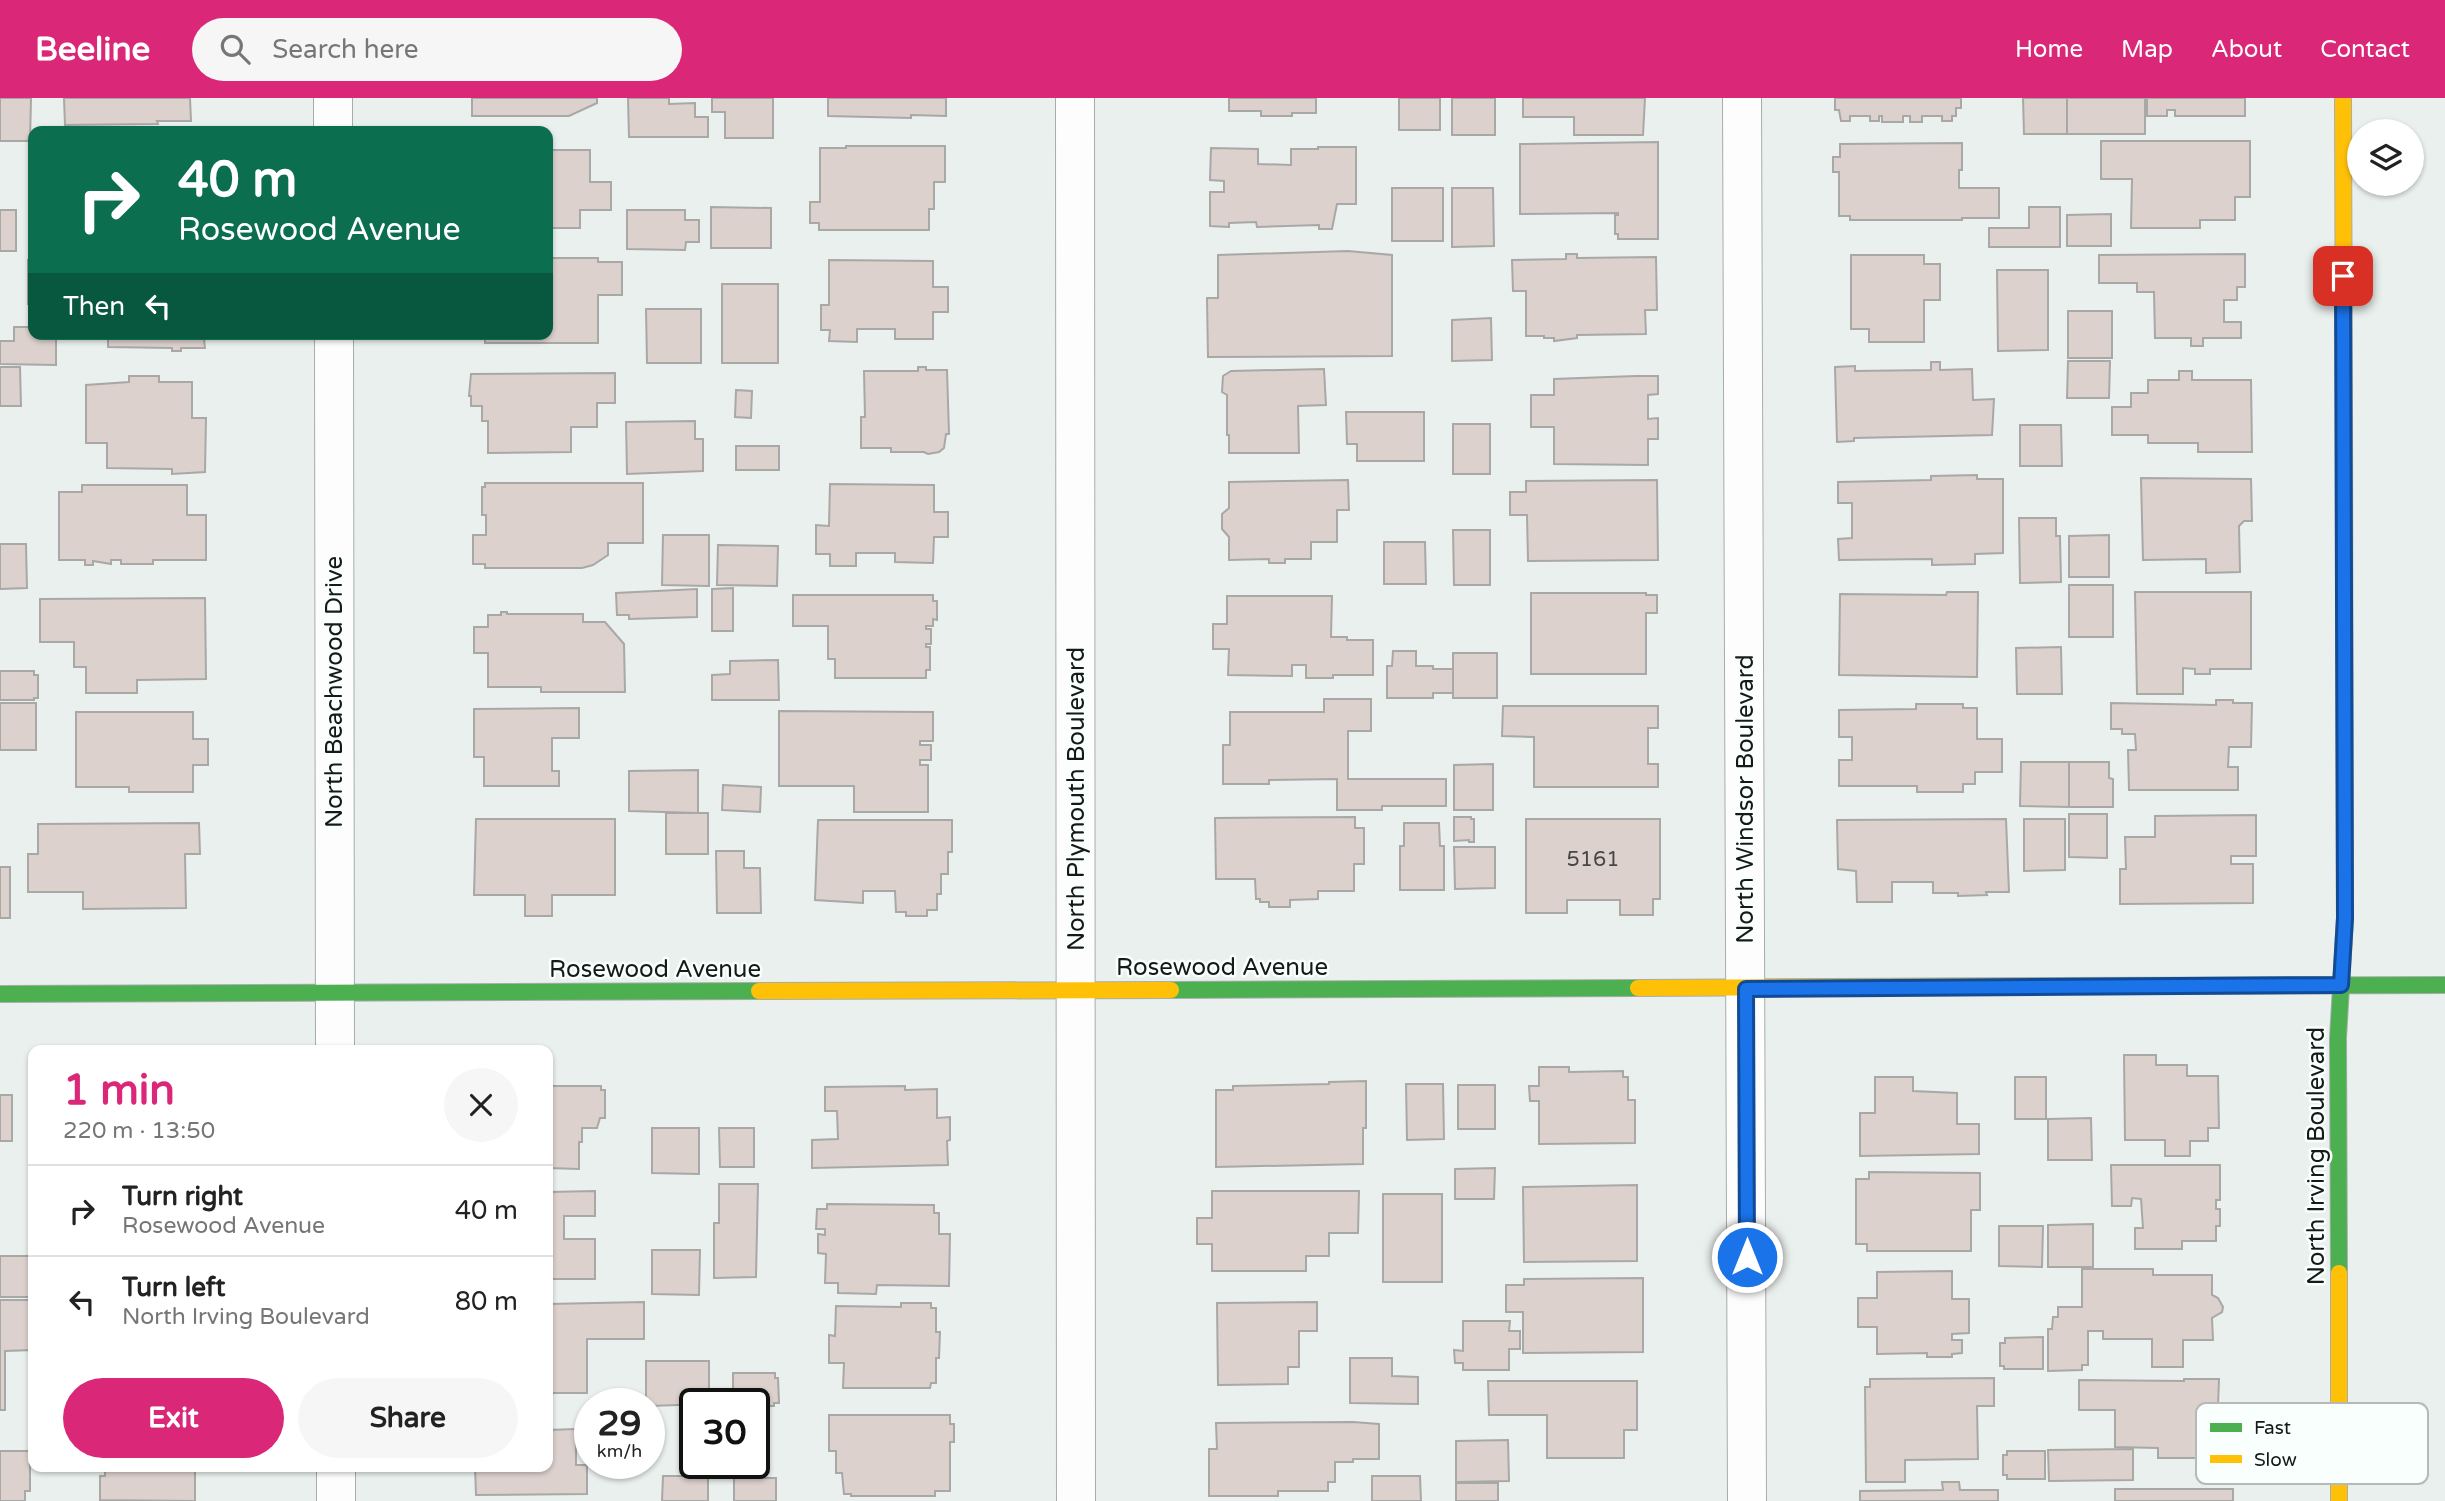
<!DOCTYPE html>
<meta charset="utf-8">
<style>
:root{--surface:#fff;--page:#f6f6f6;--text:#222;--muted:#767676;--line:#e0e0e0;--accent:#db2777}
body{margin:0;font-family:"Varela Round",sans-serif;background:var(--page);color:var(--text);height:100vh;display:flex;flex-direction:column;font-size:26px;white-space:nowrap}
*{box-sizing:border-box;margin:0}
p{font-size:23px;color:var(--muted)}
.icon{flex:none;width:38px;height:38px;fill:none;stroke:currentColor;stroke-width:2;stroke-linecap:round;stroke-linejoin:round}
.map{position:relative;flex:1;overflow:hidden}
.drawer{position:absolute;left:28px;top:947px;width:525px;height:427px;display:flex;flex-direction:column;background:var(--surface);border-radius:14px;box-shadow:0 2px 5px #0004}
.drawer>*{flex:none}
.banner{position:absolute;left:28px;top:28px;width:525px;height:214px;border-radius:14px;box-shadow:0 2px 5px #0004;background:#0b6e4f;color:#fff;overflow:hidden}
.controls{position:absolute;left:2347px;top:21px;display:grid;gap:14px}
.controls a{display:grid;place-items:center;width:77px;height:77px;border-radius:50%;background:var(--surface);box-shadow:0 2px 5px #0004;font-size:35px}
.speed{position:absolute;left:574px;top:1290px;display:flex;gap:14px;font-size:35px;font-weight:700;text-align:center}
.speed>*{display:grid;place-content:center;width:91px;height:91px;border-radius:50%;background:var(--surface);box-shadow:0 2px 5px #0004;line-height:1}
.speed small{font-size:18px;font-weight:400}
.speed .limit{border:4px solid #111;border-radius:10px;background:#fff;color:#111}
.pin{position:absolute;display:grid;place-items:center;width:60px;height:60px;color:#fff;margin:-30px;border-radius:14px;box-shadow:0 4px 10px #0006}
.me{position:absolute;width:77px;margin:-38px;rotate:0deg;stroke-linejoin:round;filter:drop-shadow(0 0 5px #0008)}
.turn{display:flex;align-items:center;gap:24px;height:147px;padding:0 35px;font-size:32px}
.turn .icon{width:91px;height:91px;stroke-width:2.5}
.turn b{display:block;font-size:49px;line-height:60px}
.then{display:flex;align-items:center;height:66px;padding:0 35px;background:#0003;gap:14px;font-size:26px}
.round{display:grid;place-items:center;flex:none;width:74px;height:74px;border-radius:37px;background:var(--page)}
.overview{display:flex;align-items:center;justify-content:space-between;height:119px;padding:0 35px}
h1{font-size:42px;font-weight:700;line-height:52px;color:var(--accent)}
.action{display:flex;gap:14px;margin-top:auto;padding:14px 35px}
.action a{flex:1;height:80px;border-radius:42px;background:var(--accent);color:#fff;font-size:28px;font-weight:700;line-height:80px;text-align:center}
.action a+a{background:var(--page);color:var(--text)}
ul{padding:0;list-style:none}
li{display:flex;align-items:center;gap:21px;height:91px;padding:0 35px;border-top:2px solid var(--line)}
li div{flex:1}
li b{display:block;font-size:26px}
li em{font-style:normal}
header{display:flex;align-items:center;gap:42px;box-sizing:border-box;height:98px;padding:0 35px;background:var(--accent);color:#fff}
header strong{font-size:33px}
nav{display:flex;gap:38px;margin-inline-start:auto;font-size:24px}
.search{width:490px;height:63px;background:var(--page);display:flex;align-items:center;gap:18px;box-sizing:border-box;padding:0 24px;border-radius:38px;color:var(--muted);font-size:26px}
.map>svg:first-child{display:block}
</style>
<header>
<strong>Beeline</strong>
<div class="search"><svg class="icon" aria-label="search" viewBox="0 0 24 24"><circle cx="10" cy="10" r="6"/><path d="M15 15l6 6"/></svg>Search here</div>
<nav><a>Home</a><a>Map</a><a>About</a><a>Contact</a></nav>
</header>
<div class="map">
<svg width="2445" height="1403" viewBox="0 0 2445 1403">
<rect width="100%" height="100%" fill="#eaf0ed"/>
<!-- building -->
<g fill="#ddd1ce" stroke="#a8a8a7" stroke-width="2">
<path d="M0 0H31L30 43H0Z"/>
<path d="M64 0H190L191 23H157L158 26 65 27Z"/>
<path d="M472 0H597V5L569 18H472Z"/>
<path d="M628 0H669V6L695 5V19H708V39H629Z"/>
<path d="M712 0H773V40H725V14H712Z"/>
<path d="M828 0H946V18L911 17V20L828 18Z"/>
<path d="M1229 0H1316V15H1292V18H1261V13H1229Z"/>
<rect x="1399" y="0" width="41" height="32"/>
<rect x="1452" y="0" width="43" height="37"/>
<path d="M1523 0H1645L1643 37H1574V19H1523Z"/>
<path d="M1835 0H1961V10H1956V18H1952V23H1942V18H1922V24H1910V18H1903V24H1882V18H1879V23H1870V18H1850V23H1841L1839 12H1835Z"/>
<path d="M2023 0H2067V36H2024Z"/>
<rect x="2067" y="0" width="78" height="36"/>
<path d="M2147 0H2245V18H2175V12H2167V18H2147Z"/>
<path d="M2101 43H2250V99H2235V122H2200V130H2131L2132 81H2101Z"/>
<path d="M1658 44V141H1618V136H1615V117H1618V115L1520 116V46Z"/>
<path d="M1962 45V72H1959V90H1999V120H1962V122H1850V118H1839V74H1833V59H1840V46Z"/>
<rect x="32" y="46" width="1" height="45"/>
<path d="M846 48H945V84H934V111H929V132H819V125H810V104H820V50H846Z"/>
<path d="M1318 49H1356V106H1337L1332 131H1319V127L1257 129 1256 124 1229 125V129L1210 128V94H1224V83L1210 82 1211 50 1258 51V66L1291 67V51H1318Z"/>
<path d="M548 52H590V84H611V112H580V130H548Z"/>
<rect x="1392" y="90" width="51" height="53"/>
<path d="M1452 90H1493L1494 148 1452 149Z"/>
<path d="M711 109 771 110V150H711Z"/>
<path d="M2029 109H2060V149H1989V130H2029Z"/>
<rect x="0" y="112" width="16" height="41"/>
<path d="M627 112H685V122H699V144H686L685 152 627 151Z"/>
<path d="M2111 116V148H2067V117Z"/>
<path d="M1348 153 1392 157V258L1208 259 1207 200H1218V157Z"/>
<path d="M1566 156H1577V160L1656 159 1657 212H1645L1646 236 1577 237V240L1554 243V240H1544V238H1526V193H1513L1512 162 1566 161Z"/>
<path d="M2245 156V189H2237V202H2224V224H2241V240H2203V248H2191V240H2155L2154 194H2137V185H2099V157Z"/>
<path d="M1851 157H1924V166H1940V202H1924V244H1869V231H1851Z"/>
<path d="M548 160H598V164H622V197H598V245H485V236H548Z"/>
<rect x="28" y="162" width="5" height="44"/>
<path d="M829 162 933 163V189H948V214H933V241H895V231H857V244L829 243 830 232H821V207H829Z"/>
<path d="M1997 172H2048V252L1998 253Z"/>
<rect x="722" y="186" width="56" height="79"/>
<path d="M646 211H701V265H647Z"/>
<rect x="2068" y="213" width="44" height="47"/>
<path d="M1491 220 1492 262 1452 263V222Z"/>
<path d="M14 229H33V236H56V267L0 266V243H14Z"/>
<path d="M108 236H210V239L204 242 205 250H181V253H172V250L108 249Z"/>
<path d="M2068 263H2110L2109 300H2067Z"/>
<path d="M1931 264H1940V272L1972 271 1973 302 1994 301 1992 337 1854 340V343L1837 344 1835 269 1855 268V273L1931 272Z"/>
<path d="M0 269H20L21 308H0Z"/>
<path d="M918 269H926V272H947L949 336H946L944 350 939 354 928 356 924 354H891V350H861V319H865L864 273H918Z"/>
<path d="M1324 271 1326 307 1298 308 1299 355H1229V337H1227V297L1222 294 1223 278 1231 273Z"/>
<path d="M2179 273H2192V282H2251L2252 354H2198V345H2148V337H2112V309H2131V295H2148V282H2179Z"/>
<path d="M615 275V305H597V329H571V354L488 355V323H482V308H471V298H469L471 276Z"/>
<path d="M129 278H159V284H192V320H206L205 374 172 376V371L107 370V345H86V287L129 284Z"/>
<path d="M1636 278H1658V296L1648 297V321L1658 320V341H1648V367L1554 366V329H1531V297H1554V281Z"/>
<path d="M736 292 752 293 751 320 735 319Z"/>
<path d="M1346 314H1424V363H1357V346H1347Z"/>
<path d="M695 323V341H703V373L627 376 626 324Z"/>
<rect x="1453" y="326" width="37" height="50"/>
<path d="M2020 327H2061L2062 368H2020Z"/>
<rect x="736" y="348" width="43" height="24"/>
<path d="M1977 377V381H2003V455L1975 456V466L1932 467V461L1839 462 1838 441 1852 440V405H1838V384L1931 382V378Z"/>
<path d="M2141 380 2251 381 2252 423H2244L2239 428 2240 474 2206 475V461L2143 462Z"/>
<path d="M1348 382 1349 412H1337V444H1311V461H1285V465H1269V461L1229 462V439L1222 431V416L1229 410V384Z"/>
<path d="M1657 382 1658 462 1528 463 1527 417H1510V394H1526V383Z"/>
<path d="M485 385H643V445H608V457L593 467 582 470H485V466H473V437H486V417H482V389H485Z"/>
<path d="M830 386 934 387V414H948V439H934L933 465 895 464V455H856V468H830V456H816V427L829 428Z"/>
<path d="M82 387H187V417H206V462H153V466H121V462H111V466L93 463V467H85V462H59V394H82Z"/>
<path d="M2019 420H2056V438H2060L2061 484 2020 485Z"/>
<path d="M1453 432H1490V487H1454Z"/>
<path d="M663 437H709V488L662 487Z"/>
<path d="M2109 437V479H2069V438Z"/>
<path d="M1384 444H1425L1426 486H1384Z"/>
<path d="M0 446H26L27 490 0 491Z"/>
<path d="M718 447 778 448 777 488 717 487Z"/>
<rect x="2069" y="487" width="44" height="52"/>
<path d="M733 490V533H712V491Z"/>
<path d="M697 491V519L629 521V517H617L616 495Z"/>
<path d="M1947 494H1978L1977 579 1839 577 1840 496 1946 497Z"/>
<path d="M2135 494H2251V571H2210V576H2195V571L2183 570V596H2137Z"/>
<path d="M1531 495H1646V497H1657V515H1646V576H1531Z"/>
<path d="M793 497H933V503H937V522L933 521V528H926V531H931V546H926V549H930V572H926V580H835V561H828V528H793Z"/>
<path d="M1227 498H1332L1331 539H1347V542H1373V577H1333V580H1306V567H1292V578L1228 577 1229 551H1213V526H1227Z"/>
<path d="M205 500 206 581 137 582V595H86V569H74V544H40V501Z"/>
<path d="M501 514H507V516H583V524H605L624 546 625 594H541V589H488V555H474V529H488V517H501Z"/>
<path d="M2061 549 2062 596H2017L2016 550Z"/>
<path d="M1393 553H1416V568H1433V571H1453V595H1433V600H1387V568H1392Z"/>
<rect x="1453" y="555" width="44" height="45"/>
<path d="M778 562 779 602H712V577L730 576V563Z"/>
<path d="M0 573H34V577H38V600H34V602H0Z"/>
<path d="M1324 601H1371V633H1348V681H1446V708H1382V712H1337V681L1269 682V686H1223V647H1230V614H1324Z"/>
<path d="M2216 602H2233V605H2252L2251 649H2229L2228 669H2238V692H2129L2128 652H2136L2135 636H2122V631H2111V605L2216 607Z"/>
<rect x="0" y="605" width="36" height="47"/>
<path d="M1916 606H1963V610H1977V641H2002V674H1975V686H1963V694H1917V688H1839V662H1852V639H1839V612L1916 611Z"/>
<path d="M1503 608H1658V630H1648V666H1658V689H1534V639L1502 638Z"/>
<path d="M579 610V640H552V673H559V688H484V659H474V611Z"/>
<path d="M779 613 933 614V643H920V647H931V662H920V667H928V714H854V688H779Z"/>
<path d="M76 614H193V641H208V667H193V694H129V689H76Z"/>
<path d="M2021 664H2069V709L2020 708Z"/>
<path d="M2069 664H2109V680L2113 681V709H2069Z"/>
<path d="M1493 666V712H1454V667Z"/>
<path d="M698 672V715L629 713V673Z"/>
<path d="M723 687 761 689 760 714 722 712Z"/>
<rect x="666" y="715" width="42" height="41"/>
<path d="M2069 716H2107V760L2069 759Z"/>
<path d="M2256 717V758H2231V766H2253V805L2120 806V771H2126L2125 739H2155V718Z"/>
<path d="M1355 719V730H1364V766H1354V793H1318V801L1290 802V809H1269V804H1260V801H1256L1255 781H1216L1215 720Z"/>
<path d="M1454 719H1471V721H1474V744H1469V742L1454 743Z"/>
<path d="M476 721H615V797H552V818H525V797H474Z"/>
<path d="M1526 721H1660V801H1653V817H1620V802H1567V815H1526Z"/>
<path d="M2006 721 2009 794H1986L1987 797 1958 798V795H1933V784H1892V804H1857L1856 773 1838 771 1837 722Z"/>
<path d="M2024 721H2065V772L2024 773Z"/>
<path d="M818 722H952V754H948V776H941V796H937V812H927V818H906V814H896L895 793H863V805L815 802Z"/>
<path d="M199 725 200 756H185L186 810 83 811V794H28V756H38V726Z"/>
<path d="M1404 725H1439L1440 748H1444V792H1400V748H1404Z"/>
<path d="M1454 749H1495V790L1455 791Z"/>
<path d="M716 753H744V770H760L761 815H717Z"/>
<rect x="0" y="769" width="10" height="51"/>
<path d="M2124 957H2156V967H2187V978H2218L2219 1030H2208V1043H2190V1058H2165V1042H2125Z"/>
<path d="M1539 969H1569V974L1623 973V979H1628V1002H1635V1045L1539 1046V1003H1530L1529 988H1539Z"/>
<path d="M1875 979H1913V993L1957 995V1026H1979V1056L1860 1058V1015H1875Z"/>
<rect x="2015" y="979" width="31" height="42"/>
<path d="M1366 983V1030H1363V1066L1216 1069V992H1233V988L1329 986V984Z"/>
<path d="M1406 986H1443L1444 1041 1407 1042Z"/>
<rect x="1458" y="987" width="37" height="44"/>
<path d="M548 988H601V992H605V1020H600L597 1030H582V1044H579V1071L548 1070Z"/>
<path d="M905 988V992L937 991V1020L950 1019V1042L947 1043 948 1067 812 1070V1042L838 1041 837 1013H825V989Z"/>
<rect x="0" y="997" width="12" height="46"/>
<path d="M2091 1020 2092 1062H2048V1021Z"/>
<path d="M652 1030H699V1076L652 1075Z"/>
<path d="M719 1030H754V1069H720Z"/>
<path d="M2111 1067H2220V1102H2216V1111H2220V1128H2216V1143H2182V1151H2135V1130H2143L2141 1101 2132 1100 2131 1108H2112Z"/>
<path d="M1495 1070 1494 1101H1455V1071Z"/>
<path d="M1869 1074 1980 1075V1112H1971V1153H1867V1146H1856V1081H1869Z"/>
<path d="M719 1086H758L756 1179 714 1180V1125H719Z"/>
<path d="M1637 1087V1163L1524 1164 1523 1089Z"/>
<path d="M595 1093V1118H564V1141H595V1181H548V1094Z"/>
<path d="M1212 1093H1359L1358 1135H1329V1158H1306V1173H1212V1146H1197V1120H1212Z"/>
<rect x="1383" y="1096" width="59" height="88"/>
<path d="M827 1106 934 1107V1115H939V1136H950L949 1188 877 1187 876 1196 838 1195V1185H825L826 1156 818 1155V1136L825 1137V1131H816L817 1111H827Z"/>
<path d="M2093 1126V1169H2048V1127Z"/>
<path d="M1999 1128H2043L2042 1169 1999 1168Z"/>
<path d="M652 1152H700L699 1197 652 1196Z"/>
<rect x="0" y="1158" width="33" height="41"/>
<path d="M2082 1171H2153V1177H2212V1197L2218 1200 2223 1209 2222 1214 2212 1220 2213 1242H2183V1269H2152V1241H2103V1233H2088V1267H2082V1272L2048 1273V1231H2052L2053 1219H2058V1209H2082Z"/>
<path d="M1952 1173V1201H1969V1235L1952 1236V1242H1962V1255L1952 1256V1259H1927V1255L1877 1256V1229H1858V1200H1877V1174Z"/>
<path d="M1643 1180V1254L1523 1255V1214H1506V1187H1524V1181Z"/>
<path d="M0 1202H33V1252L5 1253V1312H0Z"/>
<path d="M644 1204V1241H587V1295H548V1206Z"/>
<path d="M1317 1204V1233H1299V1269H1288V1286L1218 1287 1217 1205Z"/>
<path d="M901 1205H931V1210H936V1234H940L939 1260H936V1285H931L930 1290H843L844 1265H829V1237L835 1238 836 1208 901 1209Z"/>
<path d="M1463 1223H1510L1509 1233H1520V1251H1509V1272H1463V1265H1455L1454 1252 1463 1253Z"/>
<path d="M2043 1239V1271H2004V1268H2000V1245H2005V1240Z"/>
<path d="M1350 1260H1392V1278L1418 1279V1306L1350 1305Z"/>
<path d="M646 1263H709V1306L649 1308V1306H646Z"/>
<path d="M733 1275H775V1280H778L779 1305H774V1308H754V1306H733Z"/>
<path d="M1994 1280V1308H1977L1978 1361 1905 1362V1384H1866L1865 1289H1870V1281Z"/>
<path d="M2184 1281H2219L2218 1308H2234V1333H2220L2219 1360H2158V1350L2115 1349V1312H2079V1282L2184 1283Z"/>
<path d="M1488 1283H1637V1332H1624V1360H1547V1317H1489Z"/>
<path d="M829 1317H950V1326H954V1344H950V1393H935V1398H851V1396H844L842 1375H836V1353H829Z"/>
<path d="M1353 1324 1379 1326V1361H1353V1364H1335V1384H1328V1393H1278V1398H1209V1351H1217L1216 1325Z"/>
<path d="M576 1331V1367H587V1396L476 1397 475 1368H548V1332Z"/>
<path d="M1508 1342 1509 1383 1456 1384V1343Z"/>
<path d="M2133 1351V1382L2049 1383 2048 1352Z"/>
<path d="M0 1353H30V1393H25V1403H0Z"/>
<path d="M2007 1353H2045V1381H2007V1377H2003V1357H2007Z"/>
<path d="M105 1368H195V1403L100 1402V1378H105Z"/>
<path d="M663 1378H708V1403H662Z"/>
<path d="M1372 1378H1420L1421 1403H1372Z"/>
<rect x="734" y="1380" width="42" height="23"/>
<path d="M1942 1384H1959L1960 1392H1998V1403H1860V1393L1943 1392Z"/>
<rect x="1456" y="1385" width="42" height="18"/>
<rect x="2115" y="1391" width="118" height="12"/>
</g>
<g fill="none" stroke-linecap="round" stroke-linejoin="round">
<!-- street casing -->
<g stroke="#a7adaa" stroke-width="40">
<g id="street">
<path d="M333 0V33"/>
<path d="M1075 0 1076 1403"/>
<path d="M1742 0 1747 1403"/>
<path d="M334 236 335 952"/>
<path d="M336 1368V1403"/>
</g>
</g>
<!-- fast casing -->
<g stroke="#a7adaa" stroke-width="18">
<g id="fast">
<path d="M2051 888 2445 887"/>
<path d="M1171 892 1638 890"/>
<path d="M0 896 759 893"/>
<path d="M2339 1175 2338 940 2345 820 2344 314"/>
</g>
</g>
<!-- slow casing -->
<g stroke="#a7adaa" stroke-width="18">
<g id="slow">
<path d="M2343 0 2344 314"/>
<path d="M1638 890 2051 888"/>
<path d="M759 893 1171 892"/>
<path d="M2339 1175V1403"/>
</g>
</g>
<!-- street -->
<use href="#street" stroke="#fcfdfc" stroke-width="38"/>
<!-- fast -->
<use href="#fast" stroke="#4caf50" stroke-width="16"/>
<!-- slow -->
<use href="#slow" stroke="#ffc107" stroke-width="16"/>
</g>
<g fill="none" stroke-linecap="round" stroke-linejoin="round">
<!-- route casing -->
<g stroke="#114b97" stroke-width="18">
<path id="route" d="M1747 1159 1746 891 2341 887 2345 820 2343 178"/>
</g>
<!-- route -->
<use href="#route" stroke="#1a73e8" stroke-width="12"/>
</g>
<g text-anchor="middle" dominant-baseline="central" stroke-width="5" stroke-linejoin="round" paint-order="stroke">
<!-- number labels -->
<g font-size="21" fill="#474846">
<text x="1593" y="761">5161</text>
</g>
<!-- street labels -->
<g font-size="24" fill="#151a18" stroke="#f9fffc">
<text transform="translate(334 594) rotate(-90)">North Beachwood Drive</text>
<text transform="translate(1076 701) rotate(-90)">North Plymouth Boulevard</text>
<text transform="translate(1745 701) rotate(-90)">North Windsor Boulevard</text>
<text x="1222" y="869">Rosewood Avenue</text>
<text x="655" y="871">Rosewood Avenue</text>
<text transform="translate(2316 1058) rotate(-90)">North Irving Boulevard</text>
</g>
</g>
<!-- legend -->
<rect x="2196" y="1305" width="232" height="81" rx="10" fill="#f9fffc" stroke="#b5bab8" stroke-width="2"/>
<rect x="2210" y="1325" width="32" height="9" fill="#4caf50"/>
<rect x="2210" y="1357" width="32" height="8" fill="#ffc107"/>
<g font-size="19" fill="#151a18">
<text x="2254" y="1336">Fast</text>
<text x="2254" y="1368">Slow</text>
</g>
</svg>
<div class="controls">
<a><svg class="icon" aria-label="layers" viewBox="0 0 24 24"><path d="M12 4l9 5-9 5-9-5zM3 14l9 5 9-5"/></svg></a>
</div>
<div class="speed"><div>29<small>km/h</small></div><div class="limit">30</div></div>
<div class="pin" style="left:2343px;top:178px;background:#d93025"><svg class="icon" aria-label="arrive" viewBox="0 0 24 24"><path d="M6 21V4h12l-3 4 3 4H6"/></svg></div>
<svg class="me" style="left:1747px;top:1159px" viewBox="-20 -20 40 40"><circle r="17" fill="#1a73e8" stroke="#fff" stroke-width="3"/><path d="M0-11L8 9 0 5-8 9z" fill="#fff"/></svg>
<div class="banner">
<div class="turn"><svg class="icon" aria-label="right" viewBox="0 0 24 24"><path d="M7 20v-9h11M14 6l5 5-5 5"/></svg><div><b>40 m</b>Rosewood Avenue</div></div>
<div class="then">Then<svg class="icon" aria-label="left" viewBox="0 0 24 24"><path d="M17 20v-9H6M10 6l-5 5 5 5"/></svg></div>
</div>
<section class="drawer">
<div class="overview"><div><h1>1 min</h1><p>220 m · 13:50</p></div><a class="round"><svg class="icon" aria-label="close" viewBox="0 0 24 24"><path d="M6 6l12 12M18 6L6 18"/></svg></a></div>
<ul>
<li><svg class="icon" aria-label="right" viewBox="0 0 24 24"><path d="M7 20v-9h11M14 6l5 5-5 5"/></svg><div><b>Turn right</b><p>Rosewood Avenue</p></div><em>40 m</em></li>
<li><svg class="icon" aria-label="left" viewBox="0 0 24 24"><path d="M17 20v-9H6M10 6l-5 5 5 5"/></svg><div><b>Turn left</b><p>North Irving Boulevard</p></div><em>80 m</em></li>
</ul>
<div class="action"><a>Exit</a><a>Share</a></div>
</section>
</div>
